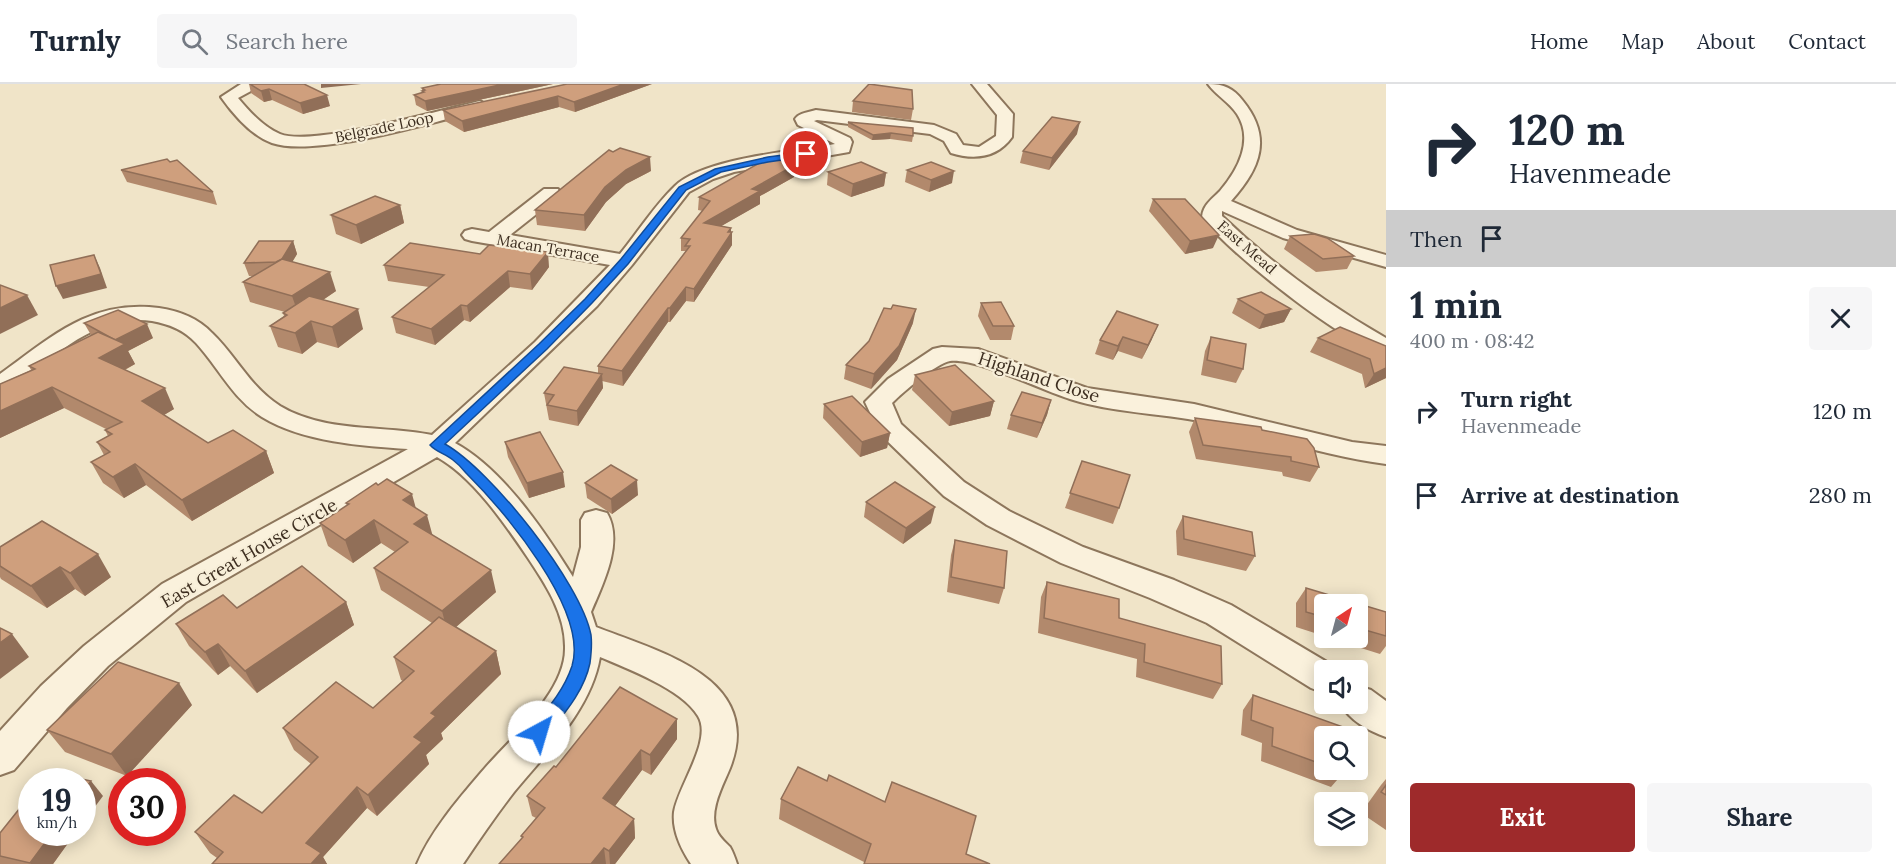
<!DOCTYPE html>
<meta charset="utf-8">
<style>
:root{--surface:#fff;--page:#f6f6f7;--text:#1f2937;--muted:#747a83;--line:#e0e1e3;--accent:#9e2a2b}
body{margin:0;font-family:Lora,serif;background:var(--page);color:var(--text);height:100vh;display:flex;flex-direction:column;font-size:22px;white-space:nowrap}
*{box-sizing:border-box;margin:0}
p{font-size:20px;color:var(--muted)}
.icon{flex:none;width:33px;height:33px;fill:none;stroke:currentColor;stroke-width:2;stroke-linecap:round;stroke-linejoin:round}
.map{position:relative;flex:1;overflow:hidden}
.side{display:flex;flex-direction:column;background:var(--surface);width:510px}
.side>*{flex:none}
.hud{background:#fff;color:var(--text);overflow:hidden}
.needle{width:39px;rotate:36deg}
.fabs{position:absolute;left:1314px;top:510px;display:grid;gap:12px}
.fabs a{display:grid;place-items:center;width:54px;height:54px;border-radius:6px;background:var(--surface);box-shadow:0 3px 15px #0003;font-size:30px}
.speed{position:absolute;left:18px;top:684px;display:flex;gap:12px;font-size:30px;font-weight:700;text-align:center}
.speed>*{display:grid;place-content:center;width:78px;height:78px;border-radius:50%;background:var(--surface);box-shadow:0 3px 15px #0003;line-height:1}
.speed small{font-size:15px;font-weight:400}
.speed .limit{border:9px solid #d22;background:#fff;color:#111}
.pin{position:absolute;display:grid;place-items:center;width:51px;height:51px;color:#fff;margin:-26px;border:3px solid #fff;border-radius:50%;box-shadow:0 2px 6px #0007}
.me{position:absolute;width:66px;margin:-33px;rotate:39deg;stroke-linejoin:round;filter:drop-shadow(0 0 4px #0008)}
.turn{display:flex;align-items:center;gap:21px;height:126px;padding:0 24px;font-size:27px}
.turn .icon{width:78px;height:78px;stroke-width:2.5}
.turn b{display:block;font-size:42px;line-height:51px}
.then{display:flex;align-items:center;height:57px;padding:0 24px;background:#0003;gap:12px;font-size:22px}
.round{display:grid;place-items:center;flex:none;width:63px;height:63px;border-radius:6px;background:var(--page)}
.overview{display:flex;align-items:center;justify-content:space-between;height:102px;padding:0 24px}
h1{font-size:36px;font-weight:700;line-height:45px}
.action{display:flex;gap:12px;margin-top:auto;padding:12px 24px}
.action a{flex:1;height:69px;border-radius:6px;background:var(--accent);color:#fff;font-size:24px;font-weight:700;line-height:69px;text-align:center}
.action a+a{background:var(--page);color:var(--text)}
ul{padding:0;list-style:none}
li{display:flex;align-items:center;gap:18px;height:84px;padding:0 24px}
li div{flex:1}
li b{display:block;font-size:22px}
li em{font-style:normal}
header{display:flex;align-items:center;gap:36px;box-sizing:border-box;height:84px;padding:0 30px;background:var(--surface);border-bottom:2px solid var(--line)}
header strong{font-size:28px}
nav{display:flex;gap:33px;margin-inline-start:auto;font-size:21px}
.search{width:420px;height:54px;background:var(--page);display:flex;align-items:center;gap:15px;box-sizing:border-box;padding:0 21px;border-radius:6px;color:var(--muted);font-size:22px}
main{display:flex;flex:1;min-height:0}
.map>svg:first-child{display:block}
</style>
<header>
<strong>Turnly</strong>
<div class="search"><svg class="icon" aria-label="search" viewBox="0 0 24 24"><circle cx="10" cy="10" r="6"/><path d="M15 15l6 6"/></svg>Search here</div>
<nav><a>Home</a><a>Map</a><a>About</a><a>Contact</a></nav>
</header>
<main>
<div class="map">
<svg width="1386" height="780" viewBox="0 0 1386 780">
<rect width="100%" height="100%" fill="#f0e4c8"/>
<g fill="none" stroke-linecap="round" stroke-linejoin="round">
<!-- minor casing -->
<g stroke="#8d765c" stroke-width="4">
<g id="minor">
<path d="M241 0H264L238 14C249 27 263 43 280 50 313 63 440 26 480 17L488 22 485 25C438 37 316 74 272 59 252 52 233 30 221 13Z"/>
<path d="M972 0H987L1013 30 1012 53C997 74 974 76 951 69L944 57 930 50 817 36 814 37 850 54 852 58 849 68 734 88 713 95 689 108 632 181 597 222 455 359C503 385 545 448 573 493L581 463V436L585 429 596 426 607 429C624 458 603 500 591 528L596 543C660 568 765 594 730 684 723 701 709 726 716 745 718 752 725 758 730 763 733 768 735 774 737 780H691C681 765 672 746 674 728 678 702 713 656 698 632 682 605 628 585 600 573 591 626 546 669 514 708 496 731 479 756 463 780H417C432 745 461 712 485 684 512 653 565 608 565 565 566 531 546 501 528 474 505 440 473 393 437 373L186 518 108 582 67 624 14 686 0 691V647L41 602 84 562 162 500 408 365C362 362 303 358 262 333 232 314 219 284 196 259 184 246 169 240 152 237 94 229 51 276 9 307L0 310V290C51 253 91 215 159 224 179 227 198 234 212 249 237 273 250 303 280 322 325 349 382 341 432 351L535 258 610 181 472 157 465 155 462 151 465 147 472 145 489 148 544 105H558L560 109 558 113 510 151 620 170C638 148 655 121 675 102 704 74 795 67 835 60L798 41 795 35C799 29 809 28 816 26L934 41 956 50 963 61 979 63 996 52 997 31Z"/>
<path d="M1208 0C1224 0 1233 4 1243 17 1273 54 1260 85 1231 117L1297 146 1386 171V183L1283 154 1222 127V132C1271 179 1326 220 1386 254V271C1347 262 1226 167 1202 133 1203 121 1212 115 1220 107 1238 86 1254 56 1237 30 1229 18 1216 11 1208 0Z"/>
<path d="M942 263 978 265 1087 304 1194 320 1352 358 1386 362V380C1324 372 1265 351 1205 338 1160 329 1114 329 1070 315 1041 306 977 274 950 277 937 279 902 309 892 319L901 340 964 398 1009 427 1083 463 1174 496 1231 521 1337 584 1338 586H1324V609L1311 604 1207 539 1150 514 1061 479 987 441 944 412 880 350 865 318 888 295 933 265Z"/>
<path d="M1358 602 1371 606 1386 617V653C1369 647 1349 636 1341 620H1358Z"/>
</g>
</g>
<!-- minor -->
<use href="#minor" fill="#faf1dc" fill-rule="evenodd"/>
</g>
<!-- wall -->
<g fill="#b2896c">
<path d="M249 0H304L330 22 303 30 272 16 264 18 251 9Z"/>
<path d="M440 0H553L427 27 416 21 414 11 422 9V4Z"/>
<path d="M652 0 575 28 559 23 464 48 445 37 443 26Z"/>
<path d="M853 17 913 25 911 36 852 28Z"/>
<path d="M848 38 913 52 912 58 890 55 872 56 848 43Z"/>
<path d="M1077 50 1049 86 1020 79 1023 67Z"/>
<path d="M170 78 213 108 217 121 127 98 121 86Z"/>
<path d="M907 86 952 99 929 108 905 98Z"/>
<path d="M651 87 626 100 606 118 585 147 537 141 535 126Z"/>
<path d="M828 88 886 89 884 102 851 113 827 101Z"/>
<path d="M794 93 760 112V120L721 142 731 144V148H732V161L694 218 686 217 670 238H668L623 302 602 297 603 304 578 342 549 336 544 309 598 289V282L685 169V167H681V154L703 127 698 126 699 113Z"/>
<path d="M1153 115 1213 164 1185 170 1149 127Z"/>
<path d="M400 121 404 139 361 160 336 150 331 131Z"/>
<path d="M1290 152 1354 172 1347 185 1316 188 1284 165Z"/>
<path d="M293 157 297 170 292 178 336 207 323 216 363 245 338 264 317 258 302 270 278 263 270 242 284 232 283 229 285 228 250 218 243 198 253 192H249L244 179Z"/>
<path d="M384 181 549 183 532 206 510 203 470 238 464 236 435 261 396 249 392 233 429 203 388 197Z"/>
<path d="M1238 215 1291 225 1284 238 1259 245 1232 229Z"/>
<path d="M981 219 1014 242 1011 256H990L978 232Z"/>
<path d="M1117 227 1152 255 1142 275 1118 267 1113 276 1095 270 1100 256Z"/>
<path d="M84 239 153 254 128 267 135 280 125 286 174 325 164 331 208 359 266 367 274 389 192 437 146 401 124 414 103 399 91 378 104 371 97 358 108 352 105 346 106 345 64 324 0 354V300L31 286 29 282 91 251Z"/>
<path d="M913 239 897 276 871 305 844 295 846 281Z"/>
<path d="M1211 253 1243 285 1236 299 1201 291 1205 267Z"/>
<path d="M1318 254 1386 262V294L1365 304 1362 290 1310 268Z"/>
<path d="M915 291 994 317 990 332 949 342 912 306Z"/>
<path d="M1051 316 1047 331 1037 354 1007 345 1011 331Z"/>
<path d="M824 320 890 349 887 364 860 373 823 334Z"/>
<path d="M1195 334 1262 346 1319 383 1310 398 1283 392 1282 388 1196 375 1189 348Z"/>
<path d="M505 358 565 403 529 414 508 373Z"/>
<path d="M1082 377 1119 424 1113 440 1065 424Z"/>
<path d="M585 399 638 411 612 430 587 414Z"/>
<path d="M866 418 931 439 903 460 864 433Z"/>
<path d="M346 419 416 424 432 451 496 508 456 543 496 567 501 590 441 649 443 655 426 671 429 680 377 732 367 724 323 773 327 780H212L217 774 210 769 195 748 262 729 311 680 294 666 283 644 373 624 403 597 401 596 394 573 432 539 381 506 374 484 395 468 381 459 353 479 328 462 320 439 347 422Z"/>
<path d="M1183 432 1255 472 1246 487 1177 471 1176 447Z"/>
<path d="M955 456 1004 504 999 520 947 508 951 471Z"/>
<path d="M0 463 111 493 85 512 75 505 47 524 1 495 0 493Z"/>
<path d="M1047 498 1119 534 1222 600 1213 615 1136 593 1137 575 1038 549 1041 513Z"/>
<path d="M1306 504 1386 528V562L1380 570 1329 554H1358V520H1324V552L1296 543V519Z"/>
<path d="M346 518 354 541 257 609 230 582 218 591 189 562 176 540 237 524Z"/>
<path d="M1253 611 1324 652V686H1344V688L1331 703 1261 677 1262 659 1241 651 1243 626Z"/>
<path d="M192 621 127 692 65 668 47 646Z"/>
<path d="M677 635V655L651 691 642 686 615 722 634 735 635 754 615 780H499L522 754 521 752 536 734 532 732 527 712 556 683Z"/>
<path d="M1386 695V746L1361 729 1381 701Z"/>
<path d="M781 715 966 770 864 778 779 735Z"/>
<path d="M76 748 53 780H0V749Z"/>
</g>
<!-- shaded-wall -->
<g fill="#916f58">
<path d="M321 0H361L321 4Z"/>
<path d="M504 0H553L427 27 425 17Z"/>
<path d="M624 0H652L575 28 574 18Z"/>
<path d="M269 5 272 16 264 18 261 7Z"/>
<path d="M327 11 330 22 303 30 300 19Z"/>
<path d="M558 12 559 23 464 48 462 37Z"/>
<path d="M1080 38 1077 50 1049 86 1052 74Z"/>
<path d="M891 49 890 55 872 56 873 51Z"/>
<path d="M650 73 651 87 626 100 606 118 585 147 584 131 605 103 626 86Z"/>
<path d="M795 81 794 93 760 112V120L704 152V139L752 105Z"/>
<path d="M954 87 952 99 929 108 931 96Z"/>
<path d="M886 89 884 102 851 113 853 100Z"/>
<path d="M400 121 404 139 361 160 356 141Z"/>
<path d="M731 144V150L732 148V161L694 218V205Z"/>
<path d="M1219 151 1213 164 1185 170 1190 157Z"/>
<path d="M293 157 297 170 284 192 280 178Z"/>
<path d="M548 168 549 183 532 206 530 190Z"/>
<path d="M94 171 100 184 107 204 63 215 56 202Z"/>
<path d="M508 187 510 203 470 238 467 222Z"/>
<path d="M330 188 336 207 299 232 292 212Z"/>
<path d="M686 203V217L670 238V224Z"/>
<path d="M27 211 38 231 0 250V224Z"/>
<path d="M461 221 464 236 435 261 431 245Z"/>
<path d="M668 224V238L623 302 622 287Z"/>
<path d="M358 225 363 245 338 264 332 243Z"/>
<path d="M916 225 913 239 897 276 871 305 874 290Z"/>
<path d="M1291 225 1284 238 1259 245 1265 231Z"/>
<path d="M311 237 317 258 302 270 295 249Z"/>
<path d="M147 240 153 254 128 267 135 280 109 294 99 274 115 256Z"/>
<path d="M1158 241 1152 255 1142 275 1148 261Z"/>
<path d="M1123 253 1118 267 1113 276 1118 262Z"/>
<path d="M1386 284V294L1365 304 1374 290Z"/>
<path d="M602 290 603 304 578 342 577 327Z"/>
<path d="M52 303 64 324 0 354V327Z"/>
<path d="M165 304 174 325 152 338 142 317Z"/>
<path d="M1051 316 1047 331 1037 354 1042 339Z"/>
<path d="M994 317 990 332 949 342 952 328Z"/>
<path d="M890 349 887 364 860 373 862 358Z"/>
<path d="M266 367 274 389 192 437 182 416Z"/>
<path d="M135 380 146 401 124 414 113 393Z"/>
<path d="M563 388 565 403 529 414 527 399Z"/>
<path d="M637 396 638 411 612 430 611 415Z"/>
<path d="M412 410 418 432 403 416Z"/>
<path d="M935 423 931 439 903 460 906 444Z"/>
<path d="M427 431 433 453 414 440Z"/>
<path d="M374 436 381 459 353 479 345 456Z"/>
<path d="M98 470 111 493 85 512 70 489Z"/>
<path d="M60 483 75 505 47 524 31 502Z"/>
<path d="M491 486 496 508 448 550 442 527Z"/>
<path d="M346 518 354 541 257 609 245 587Z"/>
<path d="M12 550 29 573 0 595V559Z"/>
<path d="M218 560 230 582 218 591 205 568Z"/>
<path d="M496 567 501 590 441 649 443 655 426 671 429 680 377 732 368 711 414 653 431 629Z"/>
<path d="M179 599 192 621 127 692 111 670Z"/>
<path d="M677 635V655L651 691 650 671Z"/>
<path d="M641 666 642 686 606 734 603 714Z"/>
<path d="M91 697 103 712 82 740V709Z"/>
<path d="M357 703 367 724 323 773 327 780H311L306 759Z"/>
<path d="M634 735 635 754 615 780H610L609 767Z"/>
<path d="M53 748H76L53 780H31L30 779Z"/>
<path d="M604 764 606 780H591Z"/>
</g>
<!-- building -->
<g fill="#cf9f7d" stroke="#916f58" stroke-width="1.5">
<path d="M250 0H304L327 11 300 19 269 5 261 7Z"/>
<path d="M441 0H504L425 17 414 11 424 8 422 7 425 6 422 4Z"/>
<path d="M567 0H624L574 18 558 12 462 37 443 26Z"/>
<path d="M869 0 912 6 913 25 853 17Z"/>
<path d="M1052 33 1080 38 1052 74 1023 67Z"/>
<path d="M848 38 913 44V52L891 49 873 51Z"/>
<path d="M620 64 650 73 626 86 605 103 584 131 535 126 609 66 613 68Z"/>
<path d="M770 73 795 81 752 105 760 107 704 139 731 144 728 148H732L694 205 686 203 670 224H668L622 287 598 282 690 162H685L690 155 681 154 710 117 699 113Z"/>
<path d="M167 75 170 78 177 76 213 108 121 86Z"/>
<path d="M861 78 886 89 853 100 828 88Z"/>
<path d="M931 78 954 87 931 96 907 86Z"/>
<path d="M375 112 400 121 356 141 331 131Z"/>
<path d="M1153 115H1185L1219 151 1190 157Z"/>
<path d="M1314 150 1327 154 1354 172 1323 175 1290 152Z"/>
<path d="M259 157H293L282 175 276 178 244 179Z"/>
<path d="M410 159 480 170 489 161 548 168 530 190 508 187 467 222 461 221 431 245 392 233 444 191 384 181Z"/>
<path d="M94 171 101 190 56 202 50 181Z"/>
<path d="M282 175 330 188 292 212 243 198Z"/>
<path d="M0 201 27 211 0 224Z"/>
<path d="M1261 208 1291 225 1265 231 1238 215Z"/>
<path d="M309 212 358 225 332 243 311 237 295 249 270 242 287 231 283 229Z"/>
<path d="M1001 218 1014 242H993L981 219Z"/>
<path d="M893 221 916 225 899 262 874 290 846 281 869 257 884 224 891 225Z"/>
<path d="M118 226 147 240 115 256 84 239Z"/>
<path d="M1117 227 1158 241 1148 261 1123 253 1118 262 1100 256Z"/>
<path d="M1340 243 1386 262V284L1374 290 1370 275 1318 254Z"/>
<path d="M98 248 125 260 99 274 165 304 142 317 208 359 233 346 266 367 182 416 135 380 113 393 91 378 110 368 97 358 112 350 105 346 122 338 52 303 0 327V300L35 285 29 282Z"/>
<path d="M1211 253 1246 260 1243 285 1207 276Z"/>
<path d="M955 281 994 317 952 328 915 291Z"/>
<path d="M564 283 602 290 577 327 547 321 554 311 544 309Z"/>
<path d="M1022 308 1051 316 1042 339 1011 331Z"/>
<path d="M852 312 890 349 862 358 824 320Z"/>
<path d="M1195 334 1261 343 1262 346 1307 355 1314 364 1319 383 1291 377V373L1203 361Z"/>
<path d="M540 348 563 388 527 399 505 358Z"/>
<path d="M1082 377 1130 391 1119 424 1070 409Z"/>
<path d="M611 381 637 396 611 415 585 399Z"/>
<path d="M387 395 412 410 403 416 427 431 414 440 491 486 442 527 374 484 408 458 374 436 345 456 320 439 349 420 346 419 376 399 378 401Z"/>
<path d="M895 398 935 423 906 444 866 418Z"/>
<path d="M1183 432 1252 448 1255 472 1184 455Z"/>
<path d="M42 437 98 470 70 489 60 483 31 502 0 482V463Z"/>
<path d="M955 456 1007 467 1004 504 951 493Z"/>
<path d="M302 482 346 518 245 587 218 560 205 568 176 540 223 511 237 524Z"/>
<path d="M1047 498 1119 515V534L1221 562 1222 600 1144 578 1145 560 1044 534Z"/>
<path d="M1306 504 1386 528V552L1358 544V520H1324V533L1306 528Z"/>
<path d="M439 533 496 567 431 629 436 632 414 653 422 658 368 711 357 703 306 759 321 769 311 780H212L223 768 195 748 234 711 262 729 318 673 283 644 336 598 373 624 414 587 394 573Z"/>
<path d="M0 544 12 550 0 559Z"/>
<path d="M118 578 179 599 111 670 47 646Z"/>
<path d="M620 603 677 635 650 671 641 666 603 714 634 735 609 767 604 764 591 780H499L523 753 521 752 545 724 527 712 554 682 556 683Z"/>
<path d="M1253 611 1343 643V652H1324V681L1272 662 1273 644 1251 636Z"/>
<path d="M798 683 827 697 829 691 885 718 892 698 976 732 966 770 990 780H864L871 760 781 715Z"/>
<path d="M48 688 91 697 82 709V698H41Z"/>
<path d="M1386 701V711L1381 708Z"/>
<path d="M32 709V748H53L30 779 0 772V749Z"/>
</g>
<!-- route -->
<path fill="#1a73e8" stroke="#114b97" stroke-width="1.5" d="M806 68 810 70 809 72 768 78 721 88 686 106 628 180 592 219 547 265 445 360C491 386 581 499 591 551 592 559 591 571 590 579 584 608 563 631 545 654L539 656 533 654 530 648 533 642C549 623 564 606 572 582 589 526 503 426 466 389 462 384 457 379 453 376 446 370 436 368 430 361L539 260 585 215 621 175 679 103 715 85 768 73Z"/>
<g text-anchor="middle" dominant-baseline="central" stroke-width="4.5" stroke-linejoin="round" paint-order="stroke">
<!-- far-street labels -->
<g font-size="15" fill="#3d2e20" stroke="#f7eed8">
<text transform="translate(384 43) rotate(-12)">Belgrade Loop</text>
<text transform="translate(1247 163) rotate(41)">East Mead</text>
<text transform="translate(548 164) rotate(10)">Macan Terrace</text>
</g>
<!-- street labels -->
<g font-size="18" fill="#3d2e20" stroke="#f7eed8">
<text transform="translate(1039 293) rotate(18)">Highland Close</text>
<text transform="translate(249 469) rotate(-30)">East Great House Circle</text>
</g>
</g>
</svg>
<div class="fabs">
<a><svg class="needle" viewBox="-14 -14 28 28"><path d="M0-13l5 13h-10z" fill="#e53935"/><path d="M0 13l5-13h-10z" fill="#747a83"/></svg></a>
<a><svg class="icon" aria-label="sound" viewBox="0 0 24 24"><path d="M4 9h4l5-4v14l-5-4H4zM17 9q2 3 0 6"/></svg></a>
<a><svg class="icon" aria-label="search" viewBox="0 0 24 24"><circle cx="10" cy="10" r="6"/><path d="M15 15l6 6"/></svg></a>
<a><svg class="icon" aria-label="layers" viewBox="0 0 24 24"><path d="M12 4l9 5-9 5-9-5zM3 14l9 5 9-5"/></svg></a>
</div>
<div class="speed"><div>19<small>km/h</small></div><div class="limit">30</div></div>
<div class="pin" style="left:806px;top:70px;background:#d93025"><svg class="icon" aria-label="arrive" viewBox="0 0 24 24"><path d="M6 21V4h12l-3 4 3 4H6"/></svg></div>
<svg class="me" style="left:539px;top:648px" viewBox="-20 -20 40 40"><circle r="19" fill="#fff"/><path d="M0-13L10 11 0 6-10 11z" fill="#1a73e8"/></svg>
</div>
<section class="side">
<div class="hud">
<div class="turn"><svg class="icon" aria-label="right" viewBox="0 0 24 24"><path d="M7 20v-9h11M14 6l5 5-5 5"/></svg><div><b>120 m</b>Havenmeade</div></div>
<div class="then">Then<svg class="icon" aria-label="arrive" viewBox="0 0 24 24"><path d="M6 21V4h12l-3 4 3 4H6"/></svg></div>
</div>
<div class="overview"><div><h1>1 min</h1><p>400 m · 08:42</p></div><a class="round"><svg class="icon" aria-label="close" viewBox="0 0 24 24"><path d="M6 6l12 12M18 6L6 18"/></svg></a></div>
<ul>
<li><svg class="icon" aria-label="right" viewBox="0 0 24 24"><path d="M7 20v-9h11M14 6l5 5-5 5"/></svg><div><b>Turn right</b><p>Havenmeade</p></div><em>120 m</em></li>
<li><svg class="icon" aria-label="arrive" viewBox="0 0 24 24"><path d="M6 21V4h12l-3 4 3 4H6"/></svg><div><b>Arrive at destination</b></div><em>280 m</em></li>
</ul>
<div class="action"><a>Exit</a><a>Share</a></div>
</section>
</main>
